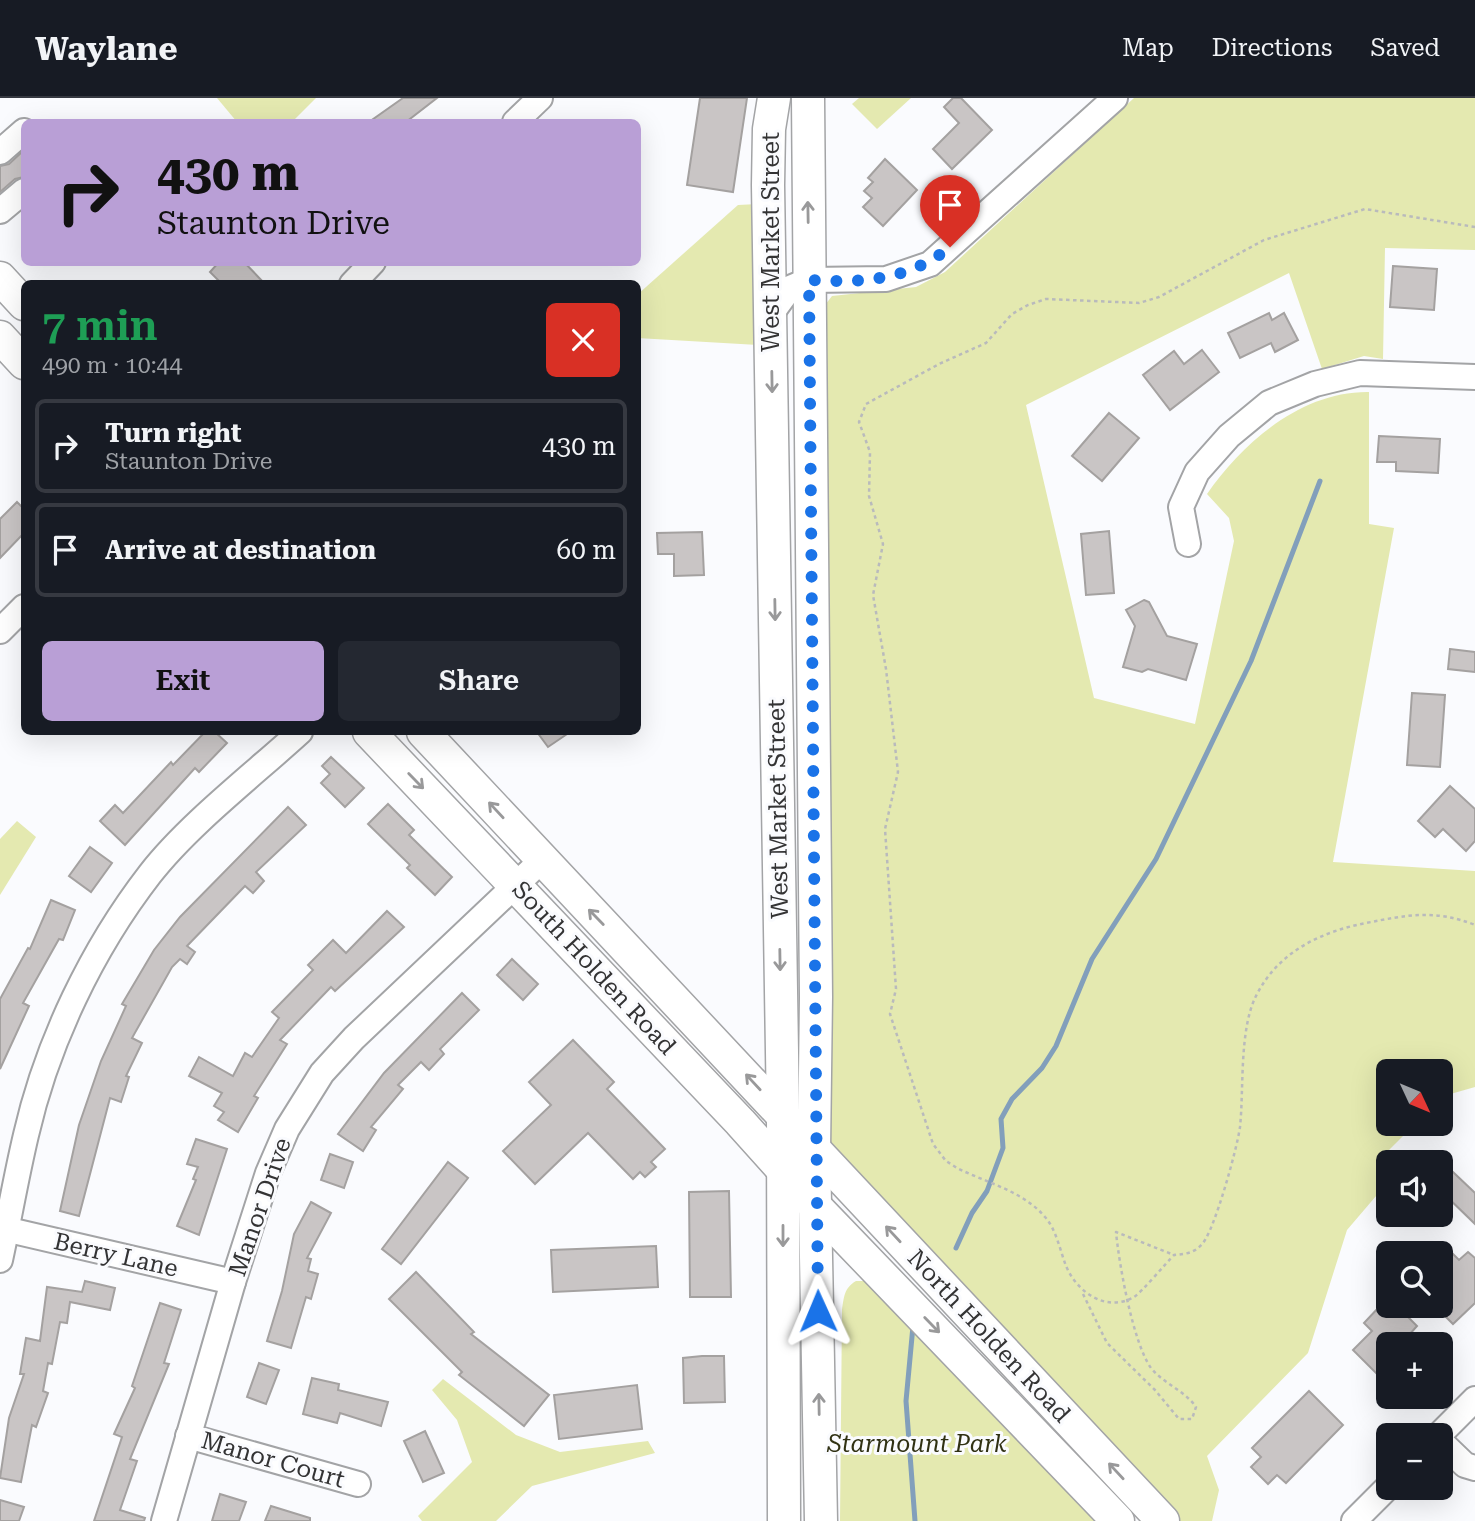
<!DOCTYPE html>
<meta charset="utf-8">
<style>
:root{--surface:#171b24;--page:#242831;--text:#f1f3f6;--muted:#9ea1a6;--line:#363941;--accent:#b99fd6}
body{margin:0;font-family:"Roboto Serif",serif;background:var(--page);color:var(--text);height:100vh;display:flex;flex-direction:column;font-size:26px;white-space:nowrap}
*{box-sizing:border-box;margin:0}
p{font-size:23px;color:var(--muted)}
.icon{flex:none;width:38px;height:38px;fill:none;stroke:currentColor;stroke-width:2;stroke-linecap:round;stroke-linejoin:round}
.map{position:relative;flex:1;overflow:hidden}
.drawer{position:absolute;left:21px;top:182px;width:620px;height:455px;display:flex;flex-direction:column;background:var(--surface);border-radius:10px;box-shadow:0 7px 28px #0002}
.drawer>*{flex:none}
.guide{position:absolute;left:21px;top:21px;width:620px;height:147px;border-radius:10px;box-shadow:0 7px 28px #0002;background:#b99fd6;color:#111;overflow:hidden}
.needle{width:46px;rotate:134deg}
.fabs{position:absolute;left:1376px;top:961px;display:grid;gap:14px}
.fabs a{display:grid;place-items:center;width:77px;height:77px;border-radius:10px;background:var(--surface);box-shadow:0 7px 28px #0002;font-size:35px}
.pin{position:absolute;display:grid;place-items:center;width:60px;height:60px;color:#fff;margin:-72px -30px;border-radius:50% 50% 50% 0;rotate:-45deg;box-shadow:0 0 7px #0007}
.pin .icon{rotate:45deg}
.me{position:absolute;width:77px;margin:-38px;rotate:359deg;stroke-linejoin:round;filter:drop-shadow(0 0 5px #0008)}
.turn{display:flex;align-items:center;gap:24px;height:147px;padding:0 21px;font-size:32px}
.turn .icon{width:91px;height:91px;stroke-width:2.5}
.turn b{display:block;font-size:49px;line-height:60px}
.round{display:grid;place-items:center;flex:none;width:74px;height:74px;border-radius:10px;background:var(--page)}
.summary{display:flex;align-items:center;justify-content:space-between;height:119px;padding:0 21px}
h1{font-size:42px;font-weight:600;line-height:52px;color:#1e9e55}
.primary-button{display:flex;gap:14px;margin-top:auto;padding:14px 21px}
.primary-button a{flex:1;height:80px;border-radius:10px;background:var(--accent);color:#111;font-size:28px;font-weight:600;line-height:80px;text-align:center}
.primary-button a+a{background:var(--page);color:var(--text)}
ul{padding:0;list-style:none}
li{display:flex;align-items:center;gap:21px;height:94px;margin:0 14px 10px;padding:0 7px;border:4px solid var(--line);border-radius:10px}
li div{flex:1}
li b{display:block;font-size:26px}
li em{font-style:normal}
header{display:flex;align-items:center;gap:42px;box-sizing:border-box;height:98px;padding:0 35px;background:var(--surface);border-bottom:2px solid var(--line)}
header strong{font-size:33px}
nav{display:flex;gap:38px;margin-inline-start:auto;font-size:24px}
.map>svg:first-child{display:block}
</style>
<header>
<strong>Waylane</strong>
<nav><a>Map</a><a>Directions</a><a>Saved</a></nav>
</header>
<div class="map">
<svg width="1475" height="1423" viewBox="0 0 1475 1423">
<rect width="100%" height="100%" fill="#fafbfe"/>
<!-- green -->
<g fill="#e4e9b0">
<path d="M217 0H316L292 24H237Z"/>
<path d="M859 0H911L877 31 852 6Z"/>
<path d="M1134 0H1475V152L1385 150 1383 261 1364 258 1322 271 1289 175 1026 307 1094 600 1195 626 1234 443 1229 420 1207 396C1243 344 1302 293 1369 294V426L1394 430 1333 764 1475 773V989L1440 999V973H1388V1026H1415L1389 1052 1388 1084 1347 1132 1308 1255 1207 1358 1219 1392 1212 1423H1178L830 1045 825 207 832 198 916 189 945 174Z"/>
<path d="M758 106V247L637 240V197L738 107Z"/>
<path d="M17 723 36 739 0 797V741Z"/>
<path d="M856 1183H865L883 1198 1095 1423H840L842 1212C844 1199 844 1190 856 1183Z"/>
<path d="M443 1281 516 1337 560 1354 648 1343 655 1355 532 1388 496 1423H422L418 1418 472 1364 457 1322 432 1292Z"/>
</g>
<g fill="none" stroke-linecap="round" stroke-linejoin="round">
<!-- stream -->
<g stroke="#829fbb" stroke-width="5">
<path d="M956 1150 972 1115 987 1093 1003 1050 1001 1021 1012 1001 1042 970 1056 948 1092 861 1156 761 1251 563 1320 383"/>
<path d="M913 1228 906 1303 915 1423"/>
</g>
</g>
<!-- building -->
<g fill="#c9c5c5" stroke="#a4a1a0" stroke-width="2">
<path d="M403 0H437L406 24H369Z"/>
<path d="M700 0H747L733 94 687 87Z"/>
<path d="M953 0H961L992 32 952 71 933 51 959 25 944 9Z"/>
<path d="M24 52V79L15 81 0 94V68L9 66Z"/>
<path d="M885 61 917 92 883 128 863 109 872 100 864 93 873 84 868 80Z"/>
<path d="M219 164H244L265 186H222L210 174Z"/>
<path d="M1393 168 1437 171 1434 212 1390 209Z"/>
<path d="M1269 215 1272 222 1284 215 1298 242 1275 254 1271 245 1240 260 1228 235Z"/>
<path d="M1202 252 1219 274 1170 312 1143 277 1174 253 1184 266Z"/>
<path d="M1109 315 1139 340 1102 383 1072 358Z"/>
<path d="M1379 338 1440 341 1438 375 1396 373V364H1377Z"/>
<path d="M17 404 24 411V435L0 460V421Z"/>
<path d="M1109 433 1114 495 1086 497 1081 436Z"/>
<path d="M702 434 704 477 674 478V456H658L657 435Z"/>
<path d="M1144 502 1149 504 1167 538 1197 546 1186 582 1148 571 1142 574 1123 569 1135 528 1126 512Z"/>
<path d="M1450 551 1475 554V574L1448 571Z"/>
<path d="M1412 595 1445 597 1440 669 1407 667Z"/>
<path d="M205 634H215L227 645 199 674 195 670 125 747 100 723 115 707 123 715 171 664 173 667Z"/>
<path d="M537 634H570L548 649Z"/>
<path d="M331 659 364 690 345 709 321 685 330 676 322 668Z"/>
<path d="M1450 688 1475 711V743L1466 753 1443 731 1435 739 1418 723Z"/>
<path d="M388 706 414 732 409 737 452 779 435 797 407 770 410 767 368 726Z"/>
<path d="M288 709 306 727 256 774 264 783 253 795 245 788 187 848 195 854 187 866 180 861 172 869 132 940 142 945 126 978 129 979 121 1004 110 1000 79 1118 60 1113 79 1027 101 963 126 908 122 906 154 852 180 819Z"/>
<path d="M90 749 112 765 91 794 69 778Z"/>
<path d="M51 802 75 812 63 842 59 841 23 905 29 908 0 971V901L28 850 30 851Z"/>
<path d="M387 813 404 829 335 893 331 889 280 942 287 946 254 998 258 1000 238 1034 218 1022 224 1014 214 1008 222 995 189 978 199 959 233 978 245 955 252 959 279 920 272 914 313 872 308 867 333 842 346 855Z"/>
<path d="M512 861 538 886 523 902 497 877Z"/>
<path d="M462 895 479 912 440 951 444 956 429 972 421 964 398 987 403 991 371 1029 376 1032 363 1053 338 1036 384 975Z"/>
<path d="M573 942 614 984 607 991 665 1051 651 1064 656 1069 645 1079 640 1074 633 1081 588 1035 535 1086 503 1053 551 1007 529 984Z"/>
<path d="M196 1041 227 1051 199 1137 177 1128 196 1082 193 1081 198 1069 187 1066Z"/>
<path d="M330 1056 353 1064 344 1090 321 1082Z"/>
<path d="M448 1064 468 1080 401 1166 382 1151Z"/>
<path d="M1453 1074 1475 1095V1126L1440 1092V1086Z"/>
<path d="M729 1093 731 1199H690L689 1094Z"/>
<path d="M311 1104 331 1115 307 1160 311 1161 308 1173 318 1176 311 1201 306 1199 291 1250 267 1243 282 1193 294 1136Z"/>
<path d="M656 1148 658 1189 553 1194 551 1152Z"/>
<path d="M1468 1154 1475 1160V1205L1453 1226 1440 1213V1167L1452 1155 1459 1162Z"/>
<path d="M416 1174 474 1234 471 1236 549 1297 524 1328 459 1277 462 1274 389 1201Z"/>
<path d="M85 1183 115 1190 110 1212 70 1204 67 1225 60 1224 52 1266 48 1265 43 1293 48 1295 36 1329 32 1327 21 1384 0 1380 9 1320 24 1276H20L26 1240 40 1243 47 1189 82 1194Z"/>
<path d="M160 1205 181 1212 164 1265 169 1266 130 1361 137 1363 120 1412 145 1420 144 1423H94L122 1339 114 1336 135 1290 132 1288Z"/>
<path d="M1380 1208 1389 1218 1398 1209 1417 1228 1409 1237 1417 1246H1388V1274L1381 1280 1353 1252 1372 1233 1364 1225Z"/>
<path d="M702 1258H724L725 1304 684 1305 683 1260Z"/>
<path d="M259 1265 279 1272 266 1306 247 1299Z"/>
<path d="M312 1280 339 1286 338 1292 388 1304 381 1328 340 1315 337 1325 303 1316Z"/>
<path d="M637 1287 642 1331 559 1341 554 1297Z"/>
<path d="M1309 1293 1343 1327 1286 1385 1277 1377 1268 1386 1251 1369 1261 1359 1252 1350Z"/>
<path d="M425 1333 444 1375 423 1384 404 1343Z"/>
<path d="M220 1396 246 1404 239 1423H212Z"/>
<path d="M0 1402 24 1409 19 1423H0Z"/>
<path d="M271 1408 310 1420V1423H265Z"/>
</g>
<g fill="none" stroke-linecap="round" stroke-linejoin="round">
<!-- minor casing -->
<g stroke="#a3a4a6" stroke-width="28">
<g id="minor">
<path d="M515 24 540 0"/>
<path d="M0 54 24 33"/>
<path d="M0 113 24 93"/>
<path d="M352 186 373 164"/>
<path d="M771 216 790 190 809 182 886 181 930 166 1115 0"/>
<path d="M1188 446 1181 409 1197 374 1229 338 1269 305 1315 286 1360 275 1475 279"/>
<path d="M0 533 24 509"/>
<path d="M0 1130 233 1184"/>
<path d="M0 1162C9 1121 16 1079 26 1037 47 945 92 851 150 776 188 727 254 676 300 634"/>
<path d="M1439 1337 1475 1301"/>
<path d="M188 1338 358 1386"/>
<path d="M1440 1343 1465 1367 1475 1370"/>
<path d="M164 1423 233 1184 268 1075 287 1031 322 975 354 940 542 762"/>
<path d="M1354 1423 1388 1389"/>
</g>
</g>
<!-- major casing -->
<g stroke="#a3a4a6" stroke-width="35">
<g id="major">
<path d="M774 0 769 31 768 87 783 1016 784 1423"/>
<path d="M808 0 816 899 814 1053 821 1423"/>
<path d="M0 180 24 206"/>
<path d="M0 239 24 265"/>
<path d="M369 634 740 1024 816 1109 1118 1423"/>
<path d="M423 634 1163 1423"/>
</g>
</g>
<!-- path -->
<g stroke="#b9babc" stroke-width="2.5" stroke-dasharray="3.5 3.5" stroke-linecap="butt">
<path d="M1475 129 1365 111 1264 142 1159 199 1139 205 1046 201 1028 207 1012 216 986 245 939 266 866 306 859 324 870 354 869 398 883 446 873 497 886 571 898 674 885 731 896 891 890 916 933 1046 946 1063 957 1070C987 1085 1023 1093 1045 1119 1056 1131 1060 1152 1066 1168 1077 1194 1106 1215 1134 1199 1143 1193 1165 1166 1174 1157 1186 1156 1195 1155 1203 1145 1215 1130 1237 1051 1240 1029 1244 991 1239 932 1256 898 1278 854 1320 834 1366 825 1407 817 1435 811 1475 827"/>
<path d="M1083 1196 1107 1245 1155 1292 1179 1321H1192L1196 1309C1184 1292 1164 1286 1151 1270 1133 1245 1119 1166 1116 1134L1174 1157"/>
</g>
<!-- minor -->
<use href="#minor" stroke="#fff" stroke-width="24"/>
<!-- major -->
<use href="#major" stroke="#fff" stroke-width="32"/>
</g>
<!-- one-way arrows -->
<defs><path id="oneway-shaft" d="M-6 0H5M1.5-3L5.5 0L1.5 3" fill="none" stroke-width="1.6" stroke-linecap="round" stroke-linejoin="round" transform="scale(1.75)"/></defs>
<g stroke="#99999a">
<use href="#oneway-shaft" transform="translate(808 114) rotate(-91)"/>
<use href="#oneway-shaft" transform="translate(772 284) rotate(89)"/>
<use href="#oneway-shaft" transform="translate(775 512) rotate(89)"/>
<use href="#oneway-shaft" transform="translate(416 683) rotate(46)"/>
<use href="#oneway-shaft" transform="translate(496 712) rotate(-133)"/>
<use href="#oneway-shaft" transform="translate(596 819) rotate(-134)"/>
<use href="#oneway-shaft" transform="translate(780 862) rotate(89)"/>
<use href="#oneway-shaft" transform="translate(753 984) rotate(-133)"/>
<use href="#oneway-shaft" transform="translate(893 1136) rotate(-133)"/>
<use href="#oneway-shaft" transform="translate(783 1138) rotate(90)"/>
<use href="#oneway-shaft" transform="translate(932 1227) rotate(46)"/>
<use href="#oneway-shaft" transform="translate(819 1306) rotate(-91)"/>
<use href="#oneway-shaft" transform="translate(1116 1373) rotate(-133)"/>
</g>
<g fill="none" stroke-linecap="round" stroke-linejoin="round">
<!-- route -->
<path stroke="#1a73e8" stroke-width="12" stroke-dasharray="0 21.6" d="M818 1213 809 182C861 185 908 183 950 149"/>
</g>
<g text-anchor="middle" dominant-baseline="central" stroke-width="6" stroke-linejoin="round" paint-order="stroke">
<!-- street labels -->
<g font-size="24" fill="#333334" stroke="#fafbfe">
<text transform="translate(771 144) rotate(-90)">West Market Street</text>
<text transform="translate(778 711) rotate(-91)">West Market Street</text>
<text transform="translate(594 870) rotate(47)">South Holden Road</text>
<text transform="translate(260 1109) rotate(-71)">Manor Drive</text>
<text transform="translate(116 1157) rotate(13)">Berry Lane</text>
<text transform="translate(989 1238) rotate(47)">North Holden Road</text>
<text transform="translate(273 1362) rotate(16)">Manor Court</text>
</g>
<!-- park labels -->
<g font-size="24" font-style="italic" fill="#303113" stroke="#fafbfe">
<text x="917" y="1346">Starmount Park</text>
</g>
</g>
</svg>
<div class="fabs">
<a><svg class="needle" viewBox="-14 -14 28 28"><path d="M0-13l5 13h-10z" fill="#e53935"/><path d="M0 13l5-13h-10z" fill="#9ea1a6"/></svg></a>
<a><svg class="icon" aria-label="sound" viewBox="0 0 24 24"><path d="M4 9h4l5-4v14l-5-4H4zM17 9q2 3 0 6"/></svg></a>
<a><svg class="icon" aria-label="search" viewBox="0 0 24 24"><circle cx="10" cy="10" r="6"/><path d="M15 15l6 6"/></svg></a>
<a>+</a>
<a>−</a>
</div>
<div class="pin" style="left:950px;top:149px;background:#d93025"><svg class="icon" aria-label="arrive" viewBox="0 0 24 24"><path d="M6 21V4h12l-3 4 3 4H6"/></svg></div>
<svg class="me" style="left:818px;top:1213px" viewBox="-20 -20 40 40"><path d="M0-17L14 15 0 8-14 15z" fill="#1a73e8" stroke="#fff" stroke-width="4"/></svg>
<div class="guide">
<div class="turn"><svg class="icon" aria-label="right" viewBox="0 0 24 24"><path d="M7 20v-9h11M14 6l5 5-5 5"/></svg><div><b>430 m</b>Staunton Drive</div></div>
</div>
<section class="drawer">
<div class="summary"><div><h1>7 min</h1><p>490 m · 10:44</p></div><a class="round" style="background:#d93025;color:#fff"><svg class="icon" aria-label="close" viewBox="0 0 24 24"><path d="M6 6l12 12M18 6L6 18"/></svg></a></div>
<ul>
<li><svg class="icon" aria-label="right" viewBox="0 0 24 24"><path d="M7 20v-9h11M14 6l5 5-5 5"/></svg><div><b>Turn right</b><p>Staunton Drive</p></div><em>430 m</em></li>
<li><svg class="icon" aria-label="arrive" viewBox="0 0 24 24"><path d="M6 21V4h12l-3 4 3 4H6"/></svg><div><b>Arrive at destination</b></div><em>60 m</em></li>
</ul>
<div class="primary-button"><a>Exit</a><a>Share</a></div>
</section>
</div>
